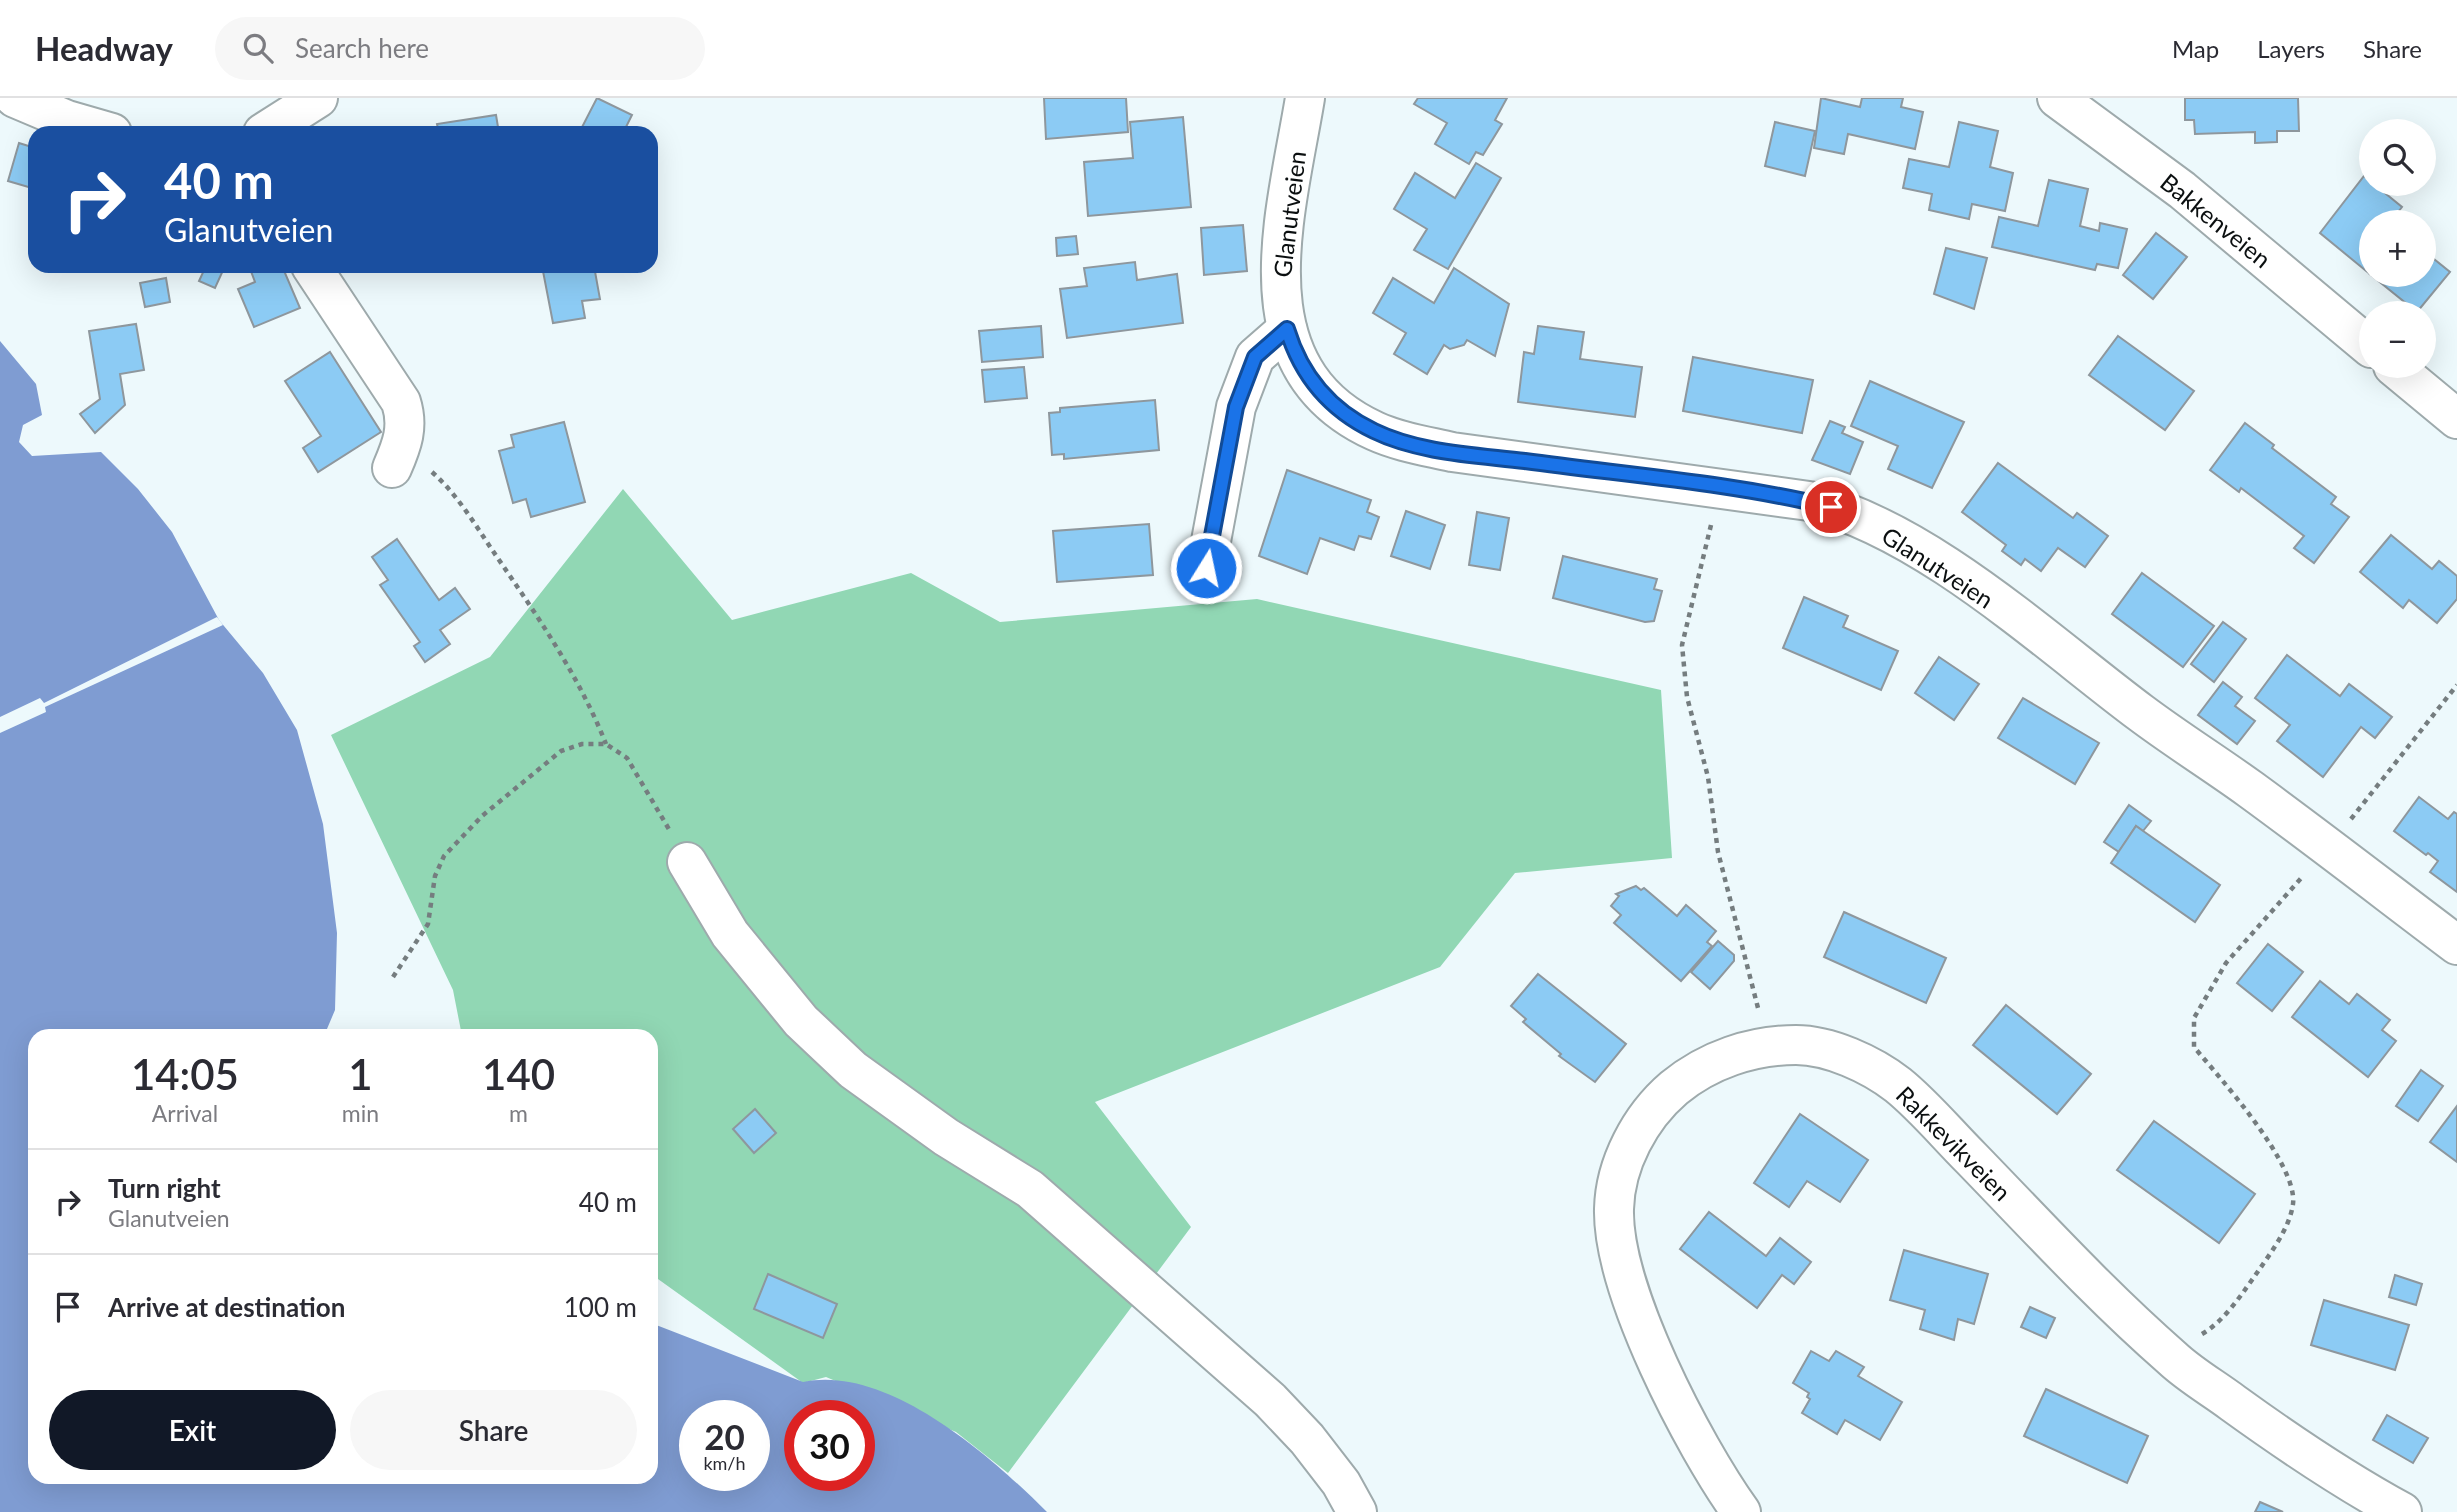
<!DOCTYPE html>
<meta charset="utf-8">
<style>
:root{--surface:#fff;--page:#f7f7f7;--text:#2b2b33;--muted:#7c7c81;--line:#e1e1e2;--accent:#111827}
body{margin:0;font-family:Lato,sans-serif;background:var(--page);color:var(--text);height:100vh;display:flex;flex-direction:column;font-size:26px;white-space:nowrap}
*{box-sizing:border-box;margin:0}
p{font-size:23px;color:var(--muted)}
.icon{flex:none;width:38px;height:38px;fill:none;stroke:currentColor;stroke-width:2;stroke-linecap:round;stroke-linejoin:round}
.map{position:relative;flex:1;overflow:hidden}
.panel{position:absolute;left:28px;top:931px;width:630px;height:455px;display:flex;flex-direction:column;background:var(--surface);border-radius:21px;box-shadow:0 7px 28px #0002}
.panel>*{flex:none}
.banner{position:absolute;left:28px;top:28px;width:630px;height:147px;border-radius:21px;box-shadow:0 7px 28px #0002;background:#1a4fa0;color:#fff;overflow:hidden}
.controls{position:absolute;left:2359px;top:21px;display:grid;gap:14px}
.controls a{display:grid;place-items:center;width:77px;height:77px;border-radius:50%;background:var(--surface);box-shadow:0 7px 28px #0002;font-size:35px}
.speed{position:absolute;left:679px;top:1302px;display:flex;gap:14px;font-size:35px;font-weight:700;text-align:center}
.speed>*{display:grid;place-content:center;width:91px;height:91px;border-radius:50%;background:var(--surface);box-shadow:0 7px 28px #0002;line-height:1}
.speed small{font-size:18px;font-weight:400}
.speed .limit{border:10px solid #d22;background:#fff;color:#111}
.pin{position:absolute;display:grid;place-items:center;width:60px;height:60px;color:#fff;margin:-30px;border:4px solid #fff;border-radius:50%;box-shadow:0 2px 7px #0007}
.me{position:absolute;width:77px;margin:-38px;rotate:10deg;stroke-linejoin:round;filter:drop-shadow(0 0 5px #0008)}
.turn{display:flex;align-items:center;gap:24px;height:147px;padding:0 21px;font-size:32px}
.turn .icon{width:91px;height:91px;stroke-width:2.5}
.turn b{display:block;font-size:49px;line-height:60px}
.eta{display:flex;justify-content:space-evenly;align-items:center;height:119px;text-align:center}
.eta b{font-size:42px;font-weight:600;line-height:49px}
.action{display:flex;gap:14px;margin-top:auto;padding:14px 21px}
.action a{flex:1;height:80px;border-radius:42px;background:var(--accent);color:#fff;font-size:28px;font-weight:600;line-height:80px;text-align:center}
.action a+a{background:var(--page);color:var(--text)}
ul{padding:0;list-style:none}
li{display:flex;align-items:center;gap:21px;height:105px;padding:0 21px;border-top:2px solid var(--line)}
li div{flex:1}
li b{display:block;font-size:26px}
li em{font-style:normal}
header{display:flex;align-items:center;gap:42px;box-sizing:border-box;height:98px;padding:0 35px;background:var(--surface);border-bottom:2px solid var(--line)}
header strong{font-size:33px}
nav{display:flex;gap:38px;margin-inline-start:auto;font-size:24px}
.search{width:490px;height:63px;background:var(--page);display:flex;align-items:center;gap:18px;box-sizing:border-box;padding:0 24px;border-radius:38px;color:var(--muted);font-size:26px}
.map>svg:first-child{display:block}
</style>
<header>
<strong>Headway</strong>
<div class="search"><svg class="icon" aria-label="search" viewBox="0 0 24 24"><circle cx="10" cy="10" r="6"/><path d="M15 15l6 6"/></svg>Search here</div>
<nav><a>Map</a><a>Layers</a><a>Share</a></nav>
</header>
<div class="map">
<svg width="2457" height="1414" viewBox="0 0 2457 1414">
<rect width="100%" height="100%" fill="#edf9fc"/>
<!-- forest -->
<path fill="#91d7b4" d="M623 391 732 522 911 475 1000 524 1257 501 1661 592 1672 760 1515 775 1440 869 1095 1004 1191 1129 1008 1375 956 1334 826 1279 803 1285 651 1176V938H462L453 892 331 637 490 559Z"/>
<!-- water -->
<path fill="#7f9cd2" fill-rule="evenodd" d="M0 243 36 286 42 317 23 327 19 344 32 358 101 354 138 391 172 434 219 522 263 575 297 632 323 726 337 835 335 912 324 938H35V1379H651V1225L803 1284C887 1266 991 1358 1047 1414H0ZM695 1318H754V1377H695ZM800 1318H859V1377H800Z"/>
<!-- pier -->
<path fill="#edf9fc" d="M217 519 223 527 45 609 46 614 0 635V619L40 600 44 605Z"/>
<!-- building -->
<g fill="#8ccbf4" stroke="#8e979d" stroke-width="2">
<path d="M597 0 632 17 623 35H579Z"/>
<path d="M1044 0H1126L1128 34 1046 41Z"/>
<path d="M1418 0H1507L1495 22 1502 26 1483 57 1476 54 1469 66 1435 46 1447 25 1414 6Z"/>
<path d="M1821 0 1860 9 1862 0H1903L1901 9 1923 14 1915 51 1848 36 1844 56 1814 50Z"/>
<path d="M2185 0H2298L2299 33H2277V44L2255 45V34L2195 36 2194 22H2185Z"/>
<path d="M496 17 499 35H439L437 26Z"/>
<path d="M1183 19 1191 109 1088 118 1084 64 1133 60 1130 24Z"/>
<path d="M1775 24 1815 33 1805 78 1765 68Z"/>
<path d="M1959 24 1998 33 1990 69 2013 75 2005 113 1972 106 1969 121 1929 112 1932 96 1903 90 1909 61 1949 69Z"/>
<path d="M19 45 35 50V91L8 83Z"/>
<path d="M1476 65 1501 80 1448 171 1414 152 1427 131 1394 111 1415 75 1455 100Z"/>
<path d="M2364 78 2402 109 2390 124H2371V177L2320 135Z"/>
<path d="M2049 82 2088 91 2080 128 2099 133 2100 125 2127 131 2118 170 2097 166 2095 172 1992 149 1999 119 2038 128Z"/>
<path d="M1243 127 1247 173 1204 177 1201 130Z"/>
<path d="M2156 135 2187 159 2153 201 2123 177Z"/>
<path d="M1076 138 1078 156 1057 158 1056 140Z"/>
<path d="M1946 150 1987 160 1974 211 1934 196Z"/>
<path d="M2424 153 2450 174 2417 214 2371 177H2424Z"/>
<path d="M1135 164 1137 182 1177 176 1183 225 1067 240 1060 191 1087 188 1084 170Z"/>
<path d="M206 168H225L215 190 199 183Z"/>
<path d="M249 168H282L300 210 254 229 238 191 255 184Z"/>
<path d="M542 168H594L600 201 582 203 585 220 553 225Z"/>
<path d="M1454 170 1509 206 1495 258 1467 242 1464 247 1450 251 1444 247 1427 276 1394 256 1406 235 1373 215 1393 180 1434 205Z"/>
<path d="M166 180 170 204 145 209 140 185Z"/>
<path d="M136 226 144 272 120 276 125 307 95 335 80 316 100 301 89 233Z"/>
<path d="M1041 228 1043 259 982 264 979 233Z"/>
<path d="M1538 228 1584 234 1580 261 1642 269 1635 319 1518 304 1524 254 1534 256Z"/>
<path d="M2118 238 2194 293 2165 332 2089 277Z"/>
<path d="M330 254 381 334 318 374 303 350 321 338 285 283Z"/>
<path d="M1693 259 1813 282 1802 335 1683 313Z"/>
<path d="M1024 269 1027 300 985 304 982 272Z"/>
<path d="M1870 283 1964 324 1932 390 1888 371 1898 348 1851 328Z"/>
<path d="M1155 302 1159 352 1064 361V356L1052 357 1049 315 1060 314V310Z"/>
<path d="M1830 323 1845 329 1842 335 1863 344 1850 376 1812 362Z"/>
<path d="M564 324 585 404 531 419 526 401 513 405 499 353 514 349 511 337Z"/>
<path d="M2245 325 2274 347 2272 350 2336 399 2331 406 2349 419 2314 465 2294 450 2304 438 2241 390 2239 394 2210 372Z"/>
<path d="M1998 365 2073 420 2077 415 2108 438 2085 469 2058 450 2041 473 2025 461 2021 467 2002 453 2006 447 1962 414Z"/>
<path d="M1287 372 1371 402 1367 414 1379 419 1371 441 1359 438 1354 452 1320 440 1307 476 1259 458Z"/>
<path d="M1406 413 1445 427 1430 471 1391 458Z"/>
<path d="M1477 414 1509 420 1500 472 1469 467Z"/>
<path d="M1149 426 1153 477 1057 484 1053 433Z"/>
<path d="M2391 437 2432 471 2439 463 2457 478V501L2437 525 2409 502 2403 510 2360 474Z"/>
<path d="M397 441 439 502 455 490 470 511 440 532 450 546 425 564 414 548 420 544 380 487 388 482 372 459Z"/>
<path d="M1563 458 1657 481 1654 491 1662 493 1654 523 1645 524 1553 500Z"/>
<path d="M2142 475 2214 528 2183 569 2112 516Z"/>
<path d="M1804 499 1848 518 1843 529 1898 553 1881 592 1783 550Z"/>
<path d="M2223 524 2246 541 2214 584 2191 566Z"/>
<path d="M2287 557 2340 598 2349 586 2392 619 2375 640 2361 629 2323 679 2277 643 2290 627 2255 600Z"/>
<path d="M1939 559 1979 586 1954 622 1915 595Z"/>
<path d="M2223 584 2242 599 2235 608 2255 623 2237 646 2198 617Z"/>
<path d="M2023 600 2099 645 2075 686 1998 640Z"/>
<path d="M2419 699 2448 721 2454 714 2457 716V794L2430 774 2438 763 2428 755 2426 757 2394 733Z"/>
<path d="M2129 707 2151 723 2143 733 2136 728 2119 754 2104 744Z"/>
<path d="M2136 728 2220 787 2195 824 2111 765Z"/>
<path d="M1636 788 1641 792 1644 790 1677 818 1686 807 1716 833 1707 844 1712 848 1681 883 1614 825 1621 817 1611 808 1619 798 1616 796Z"/>
<path d="M1844 814 1946 860 1926 905 1824 859Z"/>
<path d="M1718 843 1734 857V863L1710 891 1691 874Z"/>
<path d="M2268 846 2303 874 2272 913 2237 885Z"/>
<path d="M1538 876 1626 946 1595 984 1559 958 1561 956 1523 924 1526 921 1511 908Z"/>
<path d="M2320 883 2349 906 2357 896 2390 922 2382 932 2396 943 2368 979 2292 919Z"/>
<path d="M2006 907 2091 976 2057 1016 1973 947Z"/>
<path d="M2421 972 2443 988 2418 1023 2396 1008Z"/>
<path d="M2457 1008V1064L2430 1044Z"/>
<path d="M755 1011 776 1035 754 1055 733 1031Z"/>
<path d="M1800 1016 1868 1062 1840 1104 1807 1083 1789 1109 1754 1085Z"/>
<path d="M2154 1023 2255 1096 2219 1145 2117 1072Z"/>
<path d="M1709 1114 1766 1158 1780 1140 1811 1164 1794 1186 1782 1177 1757 1210 1680 1151Z"/>
<path d="M1904 1152 1988 1176 1974 1226 1958 1221 1954 1242 1920 1231 1925 1212 1890 1202Z"/>
<path d="M768 1176 837 1206 823 1240 754 1211Z"/>
<path d="M2395 1177 2422 1186 2416 1207 2389 1199Z"/>
<path d="M2324 1202 2409 1227 2395 1272 2311 1247Z"/>
<path d="M2030 1209 2055 1220 2046 1240 2021 1229Z"/>
<path d="M1811 1253 1829 1263 1836 1253 1864 1269 1858 1278 1902 1304 1880 1342 1845 1322 1837 1336 1802 1315 1810 1301 1807 1299 1809 1295 1793 1285Z"/>
<path d="M2046 1291 2148 1338 2127 1385 2024 1338Z"/>
<path d="M2387 1317 2428 1340 2413 1365 2373 1342Z"/>
<path d="M2260 1404 2283 1414H2255Z"/>
</g>
<g fill="none" stroke-linecap="round" stroke-linejoin="round">
<!-- minor casing -->
<g stroke="#9eaaac" stroke-width="42">
<g id="minor">
<path d="M15 0 67 22 112 35"/>
<path d="M1305 0C1286 116 1237 270 1375 333 1399 344 1426 348 1452 354L1809 403C1925 431 2046 544 2141 615 2177 642 2214 665 2250 691 2320 742 2388 795 2457 847"/>
<path d="M2057 0 2182 92 2371 250"/>
<path d="M263 35 318 0"/>
<path d="M311 168 401 304C409 329 402 347 392 370"/>
<path d="M2393 268 2457 321"/>
<path d="M1206 470 1236 309 1255 259 1287 231"/>
<path d="M687 764 730 836 801 923 853 972 946 1039 1030 1091 1270 1302 1307 1341 1341 1385 1357 1414"/>
<path d="M1741 1414C1693 1347 1612 1192 1614 1111 1615 1066 1640 1019 1674 990 1708 962 1752 947 1796 947 1829 947 1871 966 1898 987 1924 1008 1947 1036 1971 1060 2037 1128 2100 1197 2172 1260 2190 1277 2213 1290 2233 1305 2287 1344 2343 1382 2402 1414"/>
</g>
</g>
<!-- path -->
<g stroke="#757d7f" stroke-width="4.5" stroke-dasharray="5 5" stroke-linecap="butt">
<path d="M432 374C459 398 477 430 497 459 538 519 579 578 606 646"/>
<path d="M1711 427 1682 547 1687 599 1708 679 1718 754 1758 910"/>
<path d="M2351 721 2457 587"/>
<path d="M393 879 428 826 435 778 444 758 482 718 561 653 582 646H606L627 660 670 733"/>
<path d="M2202 1236C2226 1222 2243 1194 2259 1172 2272 1153 2290 1129 2293 1106 2298 1066 2219 979 2194 949V920L2226 865 2303 778"/>
</g>
<!-- minor -->
<use href="#minor" stroke="#fff" stroke-width="38"/>
</g>
<g fill="none" stroke-linecap="round" stroke-linejoin="round">
<!-- route casing -->
<g stroke="#114b97" stroke-width="18">
<path id="route" d="M1206 470 1236 309 1255 259 1287 231C1301 277 1330 312 1374 333 1419 355 1476 357 1525 363 1627 377 1732 385 1831 409"/>
</g>
<!-- route -->
<use href="#route" stroke="#1a73e8" stroke-width="12"/>
</g>
<g text-anchor="middle" dominant-baseline="central" stroke-width="6" stroke-linejoin="round" paint-order="stroke">
<!-- street labels -->
<g font-size="24" fill="#0b0f10" stroke="#fff">
<text transform="translate(1289 116) rotate(-83)">Glanutveien</text>
<text transform="translate(2216 122) rotate(39)">Bakkenveien</text>
<text transform="translate(1938 469) rotate(33)">Glanutveien</text>
<text transform="translate(1954 1045) rotate(45)">Rakkevikveien</text>
</g>
</g>
</svg>
<div class="controls">
<a><svg class="icon" aria-label="search" viewBox="0 0 24 24"><circle cx="10" cy="10" r="6"/><path d="M15 15l6 6"/></svg></a>
<a>+</a>
<a>−</a>
</div>
<div class="speed"><div>20<small>km/h</small></div><div class="limit">30</div></div>
<div class="pin" style="left:1831px;top:409px;background:#d93025"><svg class="icon" aria-label="arrive" viewBox="0 0 24 24"><path d="M6 21V4h12l-3 4 3 4H6"/></svg></div>
<svg class="me" style="left:1206px;top:470px" viewBox="-20 -20 40 40"><circle r="17" fill="#1a73e8" stroke="#fff" stroke-width="3"/><path d="M0-11L8 9 0 5-8 9z" fill="#fff"/></svg>
<div class="banner">
<div class="turn"><svg class="icon" aria-label="right" viewBox="0 0 24 24"><path d="M7 20v-9h11M14 6l5 5-5 5"/></svg><div><b>40 m</b>Glanutveien</div></div>
</div>
<section class="panel">
<div class="eta">
<div><b>14:05</b><p>Arrival</p></div>
<div><b>1</b><p>min</p></div>
<div><b>140</b><p>m</p></div>
</div>
<ul>
<li><svg class="icon" aria-label="right" viewBox="0 0 24 24"><path d="M7 20v-9h11M14 6l5 5-5 5"/></svg><div><b>Turn right</b><p>Glanutveien</p></div><em>40 m</em></li>
<li><svg class="icon" aria-label="arrive" viewBox="0 0 24 24"><path d="M6 21V4h12l-3 4 3 4H6"/></svg><div><b>Arrive at destination</b></div><em>100 m</em></li>
</ul>
<div class="action"><a>Exit</a><a>Share</a></div>
</section>
</div>
